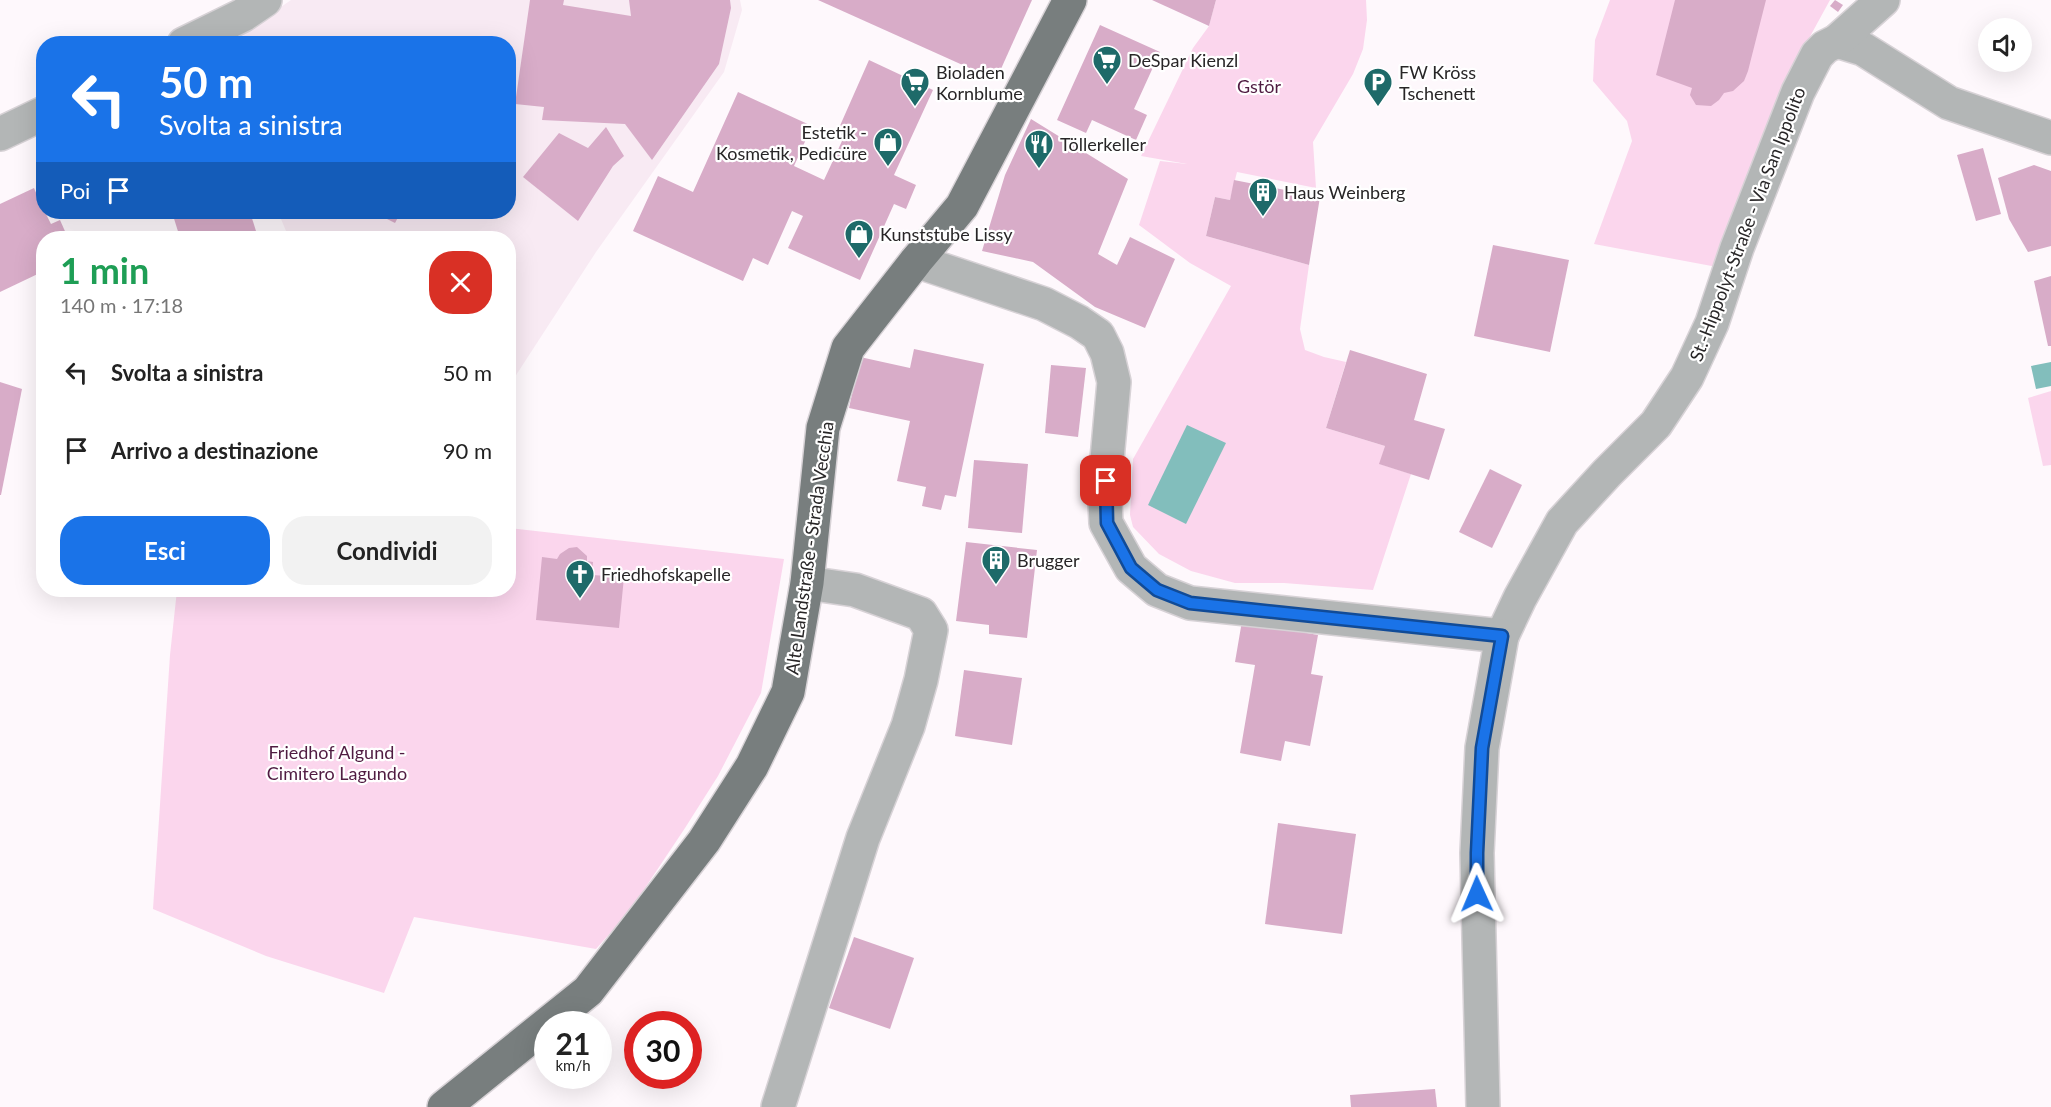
<!DOCTYPE html>
<html lang="it">
<meta charset="utf-8">
<style>
:root{--surface:#fff;--page:#f2f2f2;--text:#222;--muted:#767676;--accent:#1a73e8}
body{margin:0;font-family:Lato,sans-serif;background:var(--page);color:var(--text);height:100vh;display:flex;flex-direction:column;font-size:22px;white-space:nowrap}
*{box-sizing:border-box;margin:0}
p{font-size:20px;color:var(--muted)}
.icon{flex:none;width:33px;height:33px;fill:none;stroke:currentColor;stroke-width:2;stroke-linecap:round;stroke-linejoin:round}
.map{position:relative;flex:1;overflow:hidden}
.sheet{position:absolute;left:36px;top:231px;width:480px;height:366px;display:flex;flex-direction:column;background:var(--surface);border-radius:24px;box-shadow:0 6px 24px #0002}
.sheet>*{flex:none}
.guide{position:absolute;left:36px;top:36px;width:480px;height:183px;border-radius:24px;box-shadow:0 6px 24px #0002;background:#1a73e8;color:#fff;overflow:hidden}
.buttons{position:absolute;left:1978px;top:18px;display:grid;gap:12px}
.buttons a{display:grid;place-items:center;width:54px;height:54px;border-radius:50%;background:var(--surface);box-shadow:0 6px 24px #0002;font-size:30px}
.speed{position:absolute;left:534px;top:1011px;display:flex;gap:12px;font-size:30px;font-weight:700;text-align:center}
.speed>*{display:grid;place-content:center;width:78px;height:78px;border-radius:50%;background:var(--surface);box-shadow:0 6px 24px #0002;line-height:1}
.speed small{font-size:15px;font-weight:400}
.speed .limit{border:9px solid #d22;background:#fff;color:#111}
.pin{position:absolute;display:grid;place-items:center;width:51px;height:51px;color:#fff;margin:-26px;border-radius:12px;box-shadow:0 3px 9px #0006}
.me{position:absolute;width:66px;margin:-33px;rotate:359deg;stroke-linejoin:round;filter:drop-shadow(0 0 4px #0008)}
.turn{display:flex;align-items:center;gap:21px;height:126px;padding:0 24px;font-size:27px}
.turn .icon{width:78px;height:78px;stroke-width:2.5}
.turn b{display:block;font-size:42px;line-height:51px}
.then{display:flex;align-items:center;height:57px;padding:0 24px;background:#0003;gap:12px;font-size:22px}
.round{display:grid;place-items:center;flex:none;width:63px;height:63px;border-radius:24px;background:var(--page)}
.summary{display:flex;align-items:center;justify-content:space-between;height:102px;padding:0 24px}
h1{font-size:36px;font-weight:700;line-height:45px;color:#1e9e55}
.primary-button{display:flex;gap:12px;margin-top:auto;padding:12px 24px}
.primary-button a{flex:1;height:69px;border-radius:24px;background:var(--accent);color:#fff;font-size:24px;font-weight:700;line-height:69px;text-align:center}
.primary-button a+a{background:var(--page);color:var(--text)}
ul{padding:0;list-style:none}
li{display:flex;align-items:center;gap:18px;height:78px;padding:0 24px}
li div{flex:1}
li b{display:block;font-size:22px}
li em{font-style:normal}
.map>svg:first-child{display:block}
</style>
<div class="map">
<svg width="2051" height="1107" viewBox="0 0 2051 1107">
<rect width="100%" height="100%" fill="#fef8fc"/>
<!-- built -->
<path fill="#f8eaf3" d="M291 0H740L742 10 724 72 596 252 509 386 508 238H289L278 212H508V44H227Z"/>
<!-- green -->
<g fill="#fbd6ed">
<path d="M1216 0H1366L1367 20 1363 49 1353 74 1313 142 1316 188 1237 172 1230 200 1215 197 1206 236 1309 265 1300 329 1305 350 1324 357 1346 362 1326 428 1385 446 1380 464 1411 474 1373 590 1284 583H1235L1191 571 1159 554 1133 527 1130 515 1133 459 1231 286 1190 263 1139 225 1160 161 1187 164 1141 156 1193 48 1209 26Z"/>
<path d="M1610 0H1830L1784 84 1717 267 1594 244 1632 141 1627 121 1593 81 1595 40Z"/>
<path d="M2051 391V465L2043 466 2028 398Z"/>
<path d="M509 528 784 559 761 693 718 776 685 828 629 912 596 949 414 917 384 993 266 956 153 909 170 655 177 590H508Z"/>
</g>
<!-- water -->
<g fill="#82bebc">
<path d="M2051 362V386L2036 389 2031 366Z"/>
<path d="M1187 425 1226 443 1186 524 1148 505Z"/>
</g>
<!-- building -->
<g fill="#d8acc8">
<path d="M530 0H564L563 5 631 16 629 0H730L731 8 719 64 652 160 625 124 542 120 544 107 515 104Z"/>
<path d="M818 0H1032L996 80Z"/>
<path d="M1152 0H1216L1209 26Z"/>
<path d="M1675 0H1766L1748 71 1744 81 1733 91 1724 93 1719 100 1711 106 1696 105 1690 95 1692 88 1656 75Z"/>
<path d="M1835 0 1843 5 1838 12 1830 6Z"/>
<path d="M1100 25 1160 52 1134 109 1147 115 1136 140 1092 120 1086 133 1057 120Z"/>
<path d="M312 36 328 44H308Z"/>
<path d="M869 60 933 90 894 175 916 185 906 209 894 204 860 280 788 248 803 216 792 211 768 265 753 258 743 281 633 231 658 176 693 192 738 92 812 126 794 166 824 180 842 141 835 137Z"/>
<path d="M1031 119 1128 179 1098 254 1117 265 1130 237 1175 259 1145 328 1095 307 1033 262 982 251 1005 175Z"/>
<path d="M606 127 624 156 613 166 578 221 523 177 559 133 588 148Z"/>
<path d="M1983 148 2001 214 1976 221 1957 155Z"/>
<path d="M2034 165 2051 171V246L2028 252 2009 219 1998 178Z"/>
<path d="M1234 180 1320 197 1309 265 1206 236 1215 197 1230 200Z"/>
<path d="M34 188 44 212H45L51 224 60 220 68 238H44V271L0 292V204Z"/>
<path d="M172 212H250L256 231 231 238H180Z"/>
<path d="M373 212H401L395 223Z"/>
<path d="M1493 245 1569 260 1550 352 1474 336Z"/>
<path d="M2051 276V346H2048L2034 281Z"/>
<path d="M914 349 984 364 956 497 945 495 941 510 922 506 926 487 897 481 910 421 849 408 860 357 910 368Z"/>
<path d="M1350 350 1427 374 1414 420 1445 429 1429 480 1379 464 1385 446 1326 428Z"/>
<path d="M1051 365 1086 368 1078 437 1045 433Z"/>
<path d="M0 382 22 389 1 495H0Z"/>
<path d="M974 460 1028 464 1022 533 968 528Z"/>
<path d="M1490 469 1522 485 1492 548 1459 532Z"/>
<path d="M966 542 1037 550 1027 638 989 634V625L956 621Z"/>
<path d="M577 547 587 556V561L593 562 592 575 624 577 619 628 536 620 542 557 557 559 560 554 569 548Z"/>
<path d="M1242 621 1318 635 1311 674 1323 676 1310 746 1285 741 1281 761 1240 753 1255 665 1235 662Z"/>
<path d="M964 670 1022 678 1012 745 955 736Z"/>
<path d="M1278 823 1356 834 1342 934 1265 924Z"/>
<path d="M854 937 914 958 890 1029 829 1008Z"/>
<path d="M1435 1089 1437 1107H1351L1350 1095Z"/>
</g>
<g fill="none" stroke-linecap="round" stroke-linejoin="round">
<!-- minor casing -->
<g stroke="#d7d2d6" stroke-width="36">
<g id="minor">
<path d="M1837 41 1863 49 1949 103 2051 138"/>
<path d="M184 44 243 15 265 0"/>
<path d="M0 134 44 113"/>
<path d="M916 261 1044 304 1079 322 1098 335 1107 353 1114 382 1107 459 1105 502 1106 523 1131 568 1157 590 1190 603 1502 636 1520 598 1562 522 1607 473 1656 424 1687 377 1712 323 1737 248 1798 92 1817 55 1825 47 1837 41 1883 0"/>
<path d="M778 1107 863 838 908 726 921 680 931 630 921 614 855 590 807 583"/>
<path d="M1483 1107 1477 853 1482 748 1502 636"/>
</g>
</g>
<!-- major casing -->
<g stroke="#d7d2d6" stroke-width="36">
<path id="major" d="M444 1107 588 991 704 841 752 766 788 692 807 583 823 428 848 348 916 261 962 206 1070 0"/>
</g>
<!-- minor -->
<use href="#minor" stroke="#b3b6b6" stroke-width="33"/>
<!-- major -->
<use href="#major" stroke="#787e7e" stroke-width="33"/>
</g>
<g fill="none" stroke-linecap="round" stroke-linejoin="round">
<!-- route casing -->
<g stroke="#114b97" stroke-width="15">
<path id="route" d="M1106 481 1107 523 1131 568 1157 590 1190 603 1502 636 1482 748 1477 853V894"/>
</g>
<!-- route -->
<use href="#route" stroke="#1a73e8" stroke-width="10"/>
</g>
<!-- icons -->
<defs>
<g id="supermarket-pin" transform="scale(1.5)"><path d="M0 17L-7.5 6A9.5 9.5 0 1 1 7.5 6Z" fill="#1e6a69" stroke="#fff"/><path d="M-6-5.5h2.5l.6 2H6L4.5 2H-2.5L-4.4-4H-6ZM-1.5 3.2a1.3 1.3 0 1 0 .1 0ZM3 3.2a1.3 1.3 0 1 0 .1 0Z" fill="#fff"/></g>
<g id="parking-pin" transform="scale(1.5)"><path d="M0 17L-7.5 6A9.5 9.5 0 1 1 7.5 6Z" fill="#1e6a69" stroke="#fff"/><path d="M-3.5-5.5H1a3.5 3.5 0 0 1 0 7H-1V5.5H-3.5ZM-1-3.4V-.6H.8a1.4 1.4 0 0 0 0-2.8Z" fill="#fff"/></g>
<g id="shop-pin" transform="scale(1.5)"><path d="M0 17L-7.5 6A9.5 9.5 0 1 1 7.5 6Z" fill="#1e6a69" stroke="#fff"/><path d="M-5-2.5h2.3a2.7 3.5 0 0 1 5.4 0H5L5.5 6h-11ZM-1.5-2.5h3a1.5 2.3 0 0 0-3 0Z" fill="#fff"/></g>
<g id="restaurant-pin" transform="scale(1.5)"><path d="M0 17L-7.5 6A9.5 9.5 0 1 1 7.5 6Z" fill="#1e6a69" stroke="#fff"/><path d="M-5-6h1v4h1v-4h1v4h1v-4h1v5L-1.5 .5V6h-2V.5L-5-1ZM5-6V6H3V1.5H1.5Q1.5-4 5-6Z" fill="#fff"/></g>
<g id="building-pin" transform="scale(1.5)"><path d="M0 17L-7.5 6A9.5 9.5 0 1 1 7.5 6Z" fill="#1e6a69" stroke="#fff"/><path d="M-4-6H4V6H1V3H-1V6H-4ZM-2.5-4.3h1.7v1.8h-1.7ZM.8-4.3h1.7v1.8H.8ZM-2.5-1h1.7V.8h-1.7ZM.8-1h1.7V.8H.8Z" fill="#fff"/></g>
<g id="church-pin" transform="scale(1.5)"><path d="M0 17L-7.5 6A9.5 9.5 0 1 1 7.5 6Z" fill="#1e6a69" stroke="#fff"/><path d="M-1.2-6h2.4v3.5h3.3v2.4h-3.3V6h-2.4V-.1h-3.3v-2.4h3.3Z" fill="#fff"/></g>
</defs>
<g fill-rule="evenodd">
<use href="#supermarket-pin" x="1107" y="60"/>
<use href="#supermarket-pin" x="915" y="82"/>
<use href="#parking-pin" x="1378" y="82"/>
<use href="#shop-pin" x="888" y="142"/>
<use href="#restaurant-pin" x="1039" y="144"/>
<use href="#building-pin" x="1263" y="192"/>
<use href="#shop-pin" x="859" y="234"/>
<use href="#building-pin" x="996" y="560"/>
<use href="#church-pin" x="580" y="574"/>
</g>
<g text-anchor="middle" dominant-baseline="central" stroke-width="4.5" stroke-linejoin="round" paint-order="stroke">
<!-- poi labels -->
<g font-size="18" fill="#282627" stroke="#fff" text-anchor="start">
<text x="1128" y="60">DeSpar Kienzl</text>
<text x="936" y="72">Bioladen<tspan x="936" dy="21">Kornblume</tspan></text>
<text x="1399" y="72">FW Kröss<tspan x="1399" dy="21">Tschenett</tspan></text>
<text x="867" y="132" text-anchor="end">Estetik -<tspan x="867" dy="21">Kosmetik, Pedicüre</tspan></text>
<text x="1060" y="144">Töllerkeller</text>
<text x="1284" y="192">Haus Weinberg</text>
<text x="880" y="234">Kunststube Lissy</text>
<text x="1017" y="560">Brugger</text>
<text x="601" y="574">Friedhofskapelle</text>
</g>
<!-- park labels -->
<g font-size="18" fill="#501c42" stroke="#fff">
<text x="1259" y="86">Gstör</text>
<text x="337" y="752">Friedhof Algund -<tspan x="337" dy="21">Cimitero Lagundo</tspan></text>
</g>
<!-- street labels -->
<g font-size="18" fill="#282627" stroke="#fff">
<text transform="translate(1747 224) rotate(-69)">St.-Hippolyt-Straße - Via San Ippolito</text>
<text transform="translate(809 548) rotate(-82)">Alte Landstraße - Strada Vecchia</text>
</g>
</g>
</svg>
<div class="buttons">
<a><svg class="icon" aria-label="sound" viewBox="0 0 24 24"><path d="M4 9h4l5-4v14l-5-4H4zM17 9q2 3 0 6"/></svg></a>
</div>
<div class="speed"><div>21<small>km/h</small></div><div class="limit">30</div></div>
<div class="pin" style="left:1106px;top:481px;background:#d93025"><svg class="icon" aria-label="arrive" viewBox="0 0 24 24"><path d="M6 21V4h12l-3 4 3 4H6"/></svg></div>
<svg class="me" style="left:1477px;top:894px" viewBox="-20 -20 40 40"><path d="M0-17L14 15 0 8-14 15z" fill="#1a73e8" stroke="#fff" stroke-width="4"/></svg>
<div class="guide">
<div class="turn"><svg class="icon" aria-label="left" viewBox="0 0 24 24"><path d="M17 20v-9H6M10 6l-5 5 5 5"/></svg><div><b>50 m</b>Svolta a sinistra</div></div>
<div class="then">Poi<svg class="icon" aria-label="arrive" viewBox="0 0 24 24"><path d="M6 21V4h12l-3 4 3 4H6"/></svg></div>
</div>
<section class="sheet">
<div class="summary"><div><h1>1 min</h1><p>140 m · 17:18</p></div><a class="round" style="background:#d93025;color:#fff"><svg class="icon" aria-label="close" viewBox="0 0 24 24"><path d="M6 6l12 12M18 6L6 18"/></svg></a></div>
<ul>
<li><svg class="icon" aria-label="left" viewBox="0 0 24 24"><path d="M17 20v-9H6M10 6l-5 5 5 5"/></svg><div><b>Svolta a sinistra</b></div><em>50 m</em></li>
<li><svg class="icon" aria-label="arrive" viewBox="0 0 24 24"><path d="M6 21V4h12l-3 4 3 4H6"/></svg><div><b>Arrivo a destinazione</b></div><em>90 m</em></li>
</ul>
<div class="primary-button"><a>Esci</a><a>Condividi</a></div>
</section>
</div>
